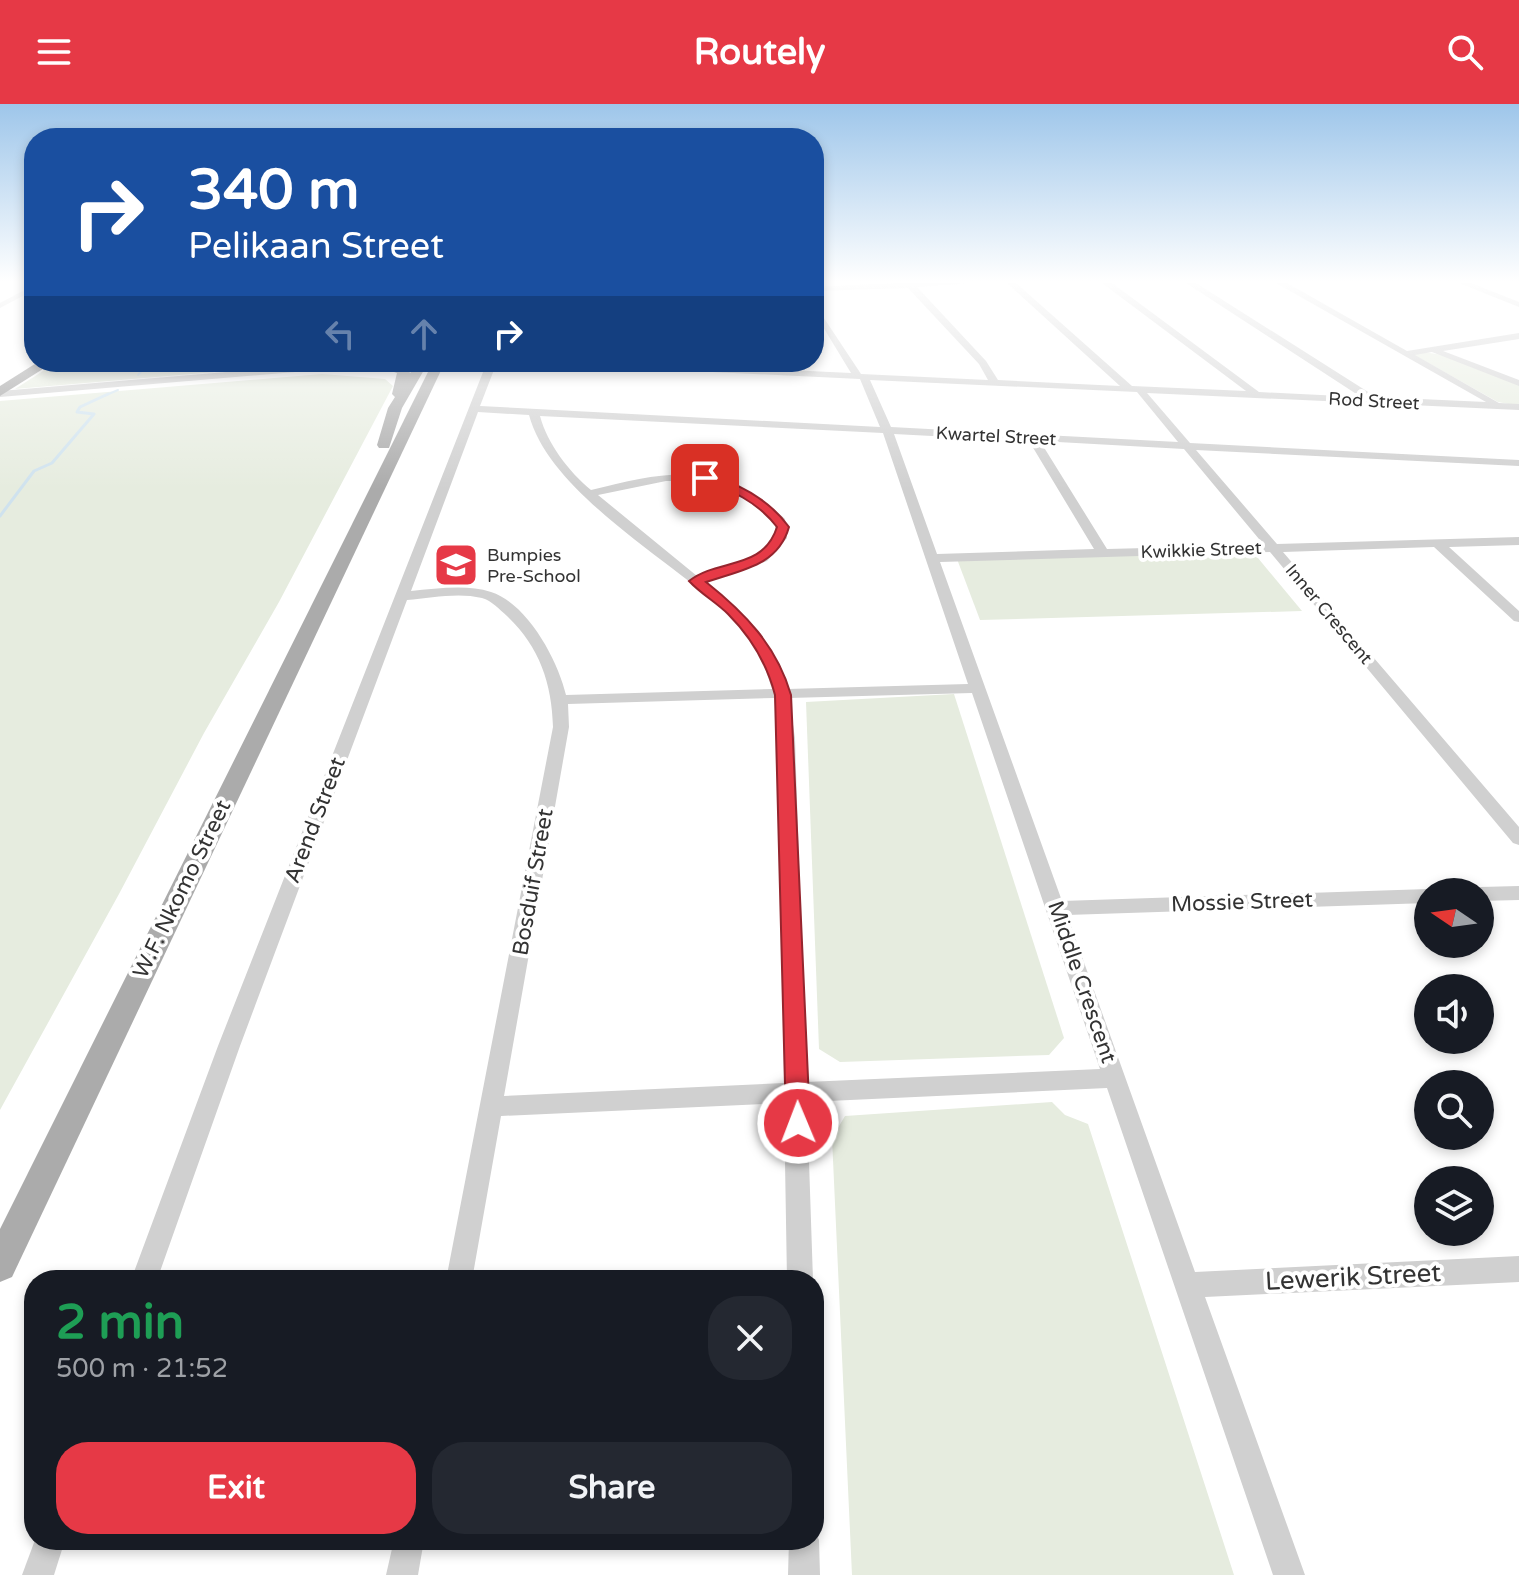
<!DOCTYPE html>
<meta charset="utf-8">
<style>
:root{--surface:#171b24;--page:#242831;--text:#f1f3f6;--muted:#9ea1a6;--accent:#e63946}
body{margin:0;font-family:"Varela Round",sans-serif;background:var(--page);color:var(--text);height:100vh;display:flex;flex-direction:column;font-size:30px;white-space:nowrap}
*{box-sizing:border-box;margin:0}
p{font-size:26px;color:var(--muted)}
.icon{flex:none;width:44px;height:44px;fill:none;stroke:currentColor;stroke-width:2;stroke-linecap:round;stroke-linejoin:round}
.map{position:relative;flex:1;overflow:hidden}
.details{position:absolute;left:24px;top:1166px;width:800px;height:280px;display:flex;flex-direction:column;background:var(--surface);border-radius:32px;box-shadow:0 4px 12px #0003}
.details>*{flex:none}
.guide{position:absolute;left:24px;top:24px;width:800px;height:244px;border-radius:32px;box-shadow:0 4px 12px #0003;background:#1a4fa0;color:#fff;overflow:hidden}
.needle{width:52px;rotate:283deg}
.tools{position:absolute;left:1414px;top:774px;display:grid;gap:16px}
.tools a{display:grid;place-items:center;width:80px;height:80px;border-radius:50%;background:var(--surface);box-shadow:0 4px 12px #0003;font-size:40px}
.pin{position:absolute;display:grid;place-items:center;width:68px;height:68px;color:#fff;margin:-34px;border-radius:16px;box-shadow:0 4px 12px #0006}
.me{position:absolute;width:88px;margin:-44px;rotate:359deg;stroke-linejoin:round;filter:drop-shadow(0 0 6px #0008)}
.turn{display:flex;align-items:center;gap:28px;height:168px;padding:0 32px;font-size:36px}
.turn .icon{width:104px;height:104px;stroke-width:2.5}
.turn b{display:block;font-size:56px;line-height:68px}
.lanes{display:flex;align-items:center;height:76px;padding:0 32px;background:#0003;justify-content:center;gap:40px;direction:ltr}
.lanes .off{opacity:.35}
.round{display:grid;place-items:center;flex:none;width:84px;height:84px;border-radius:32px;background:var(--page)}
.overview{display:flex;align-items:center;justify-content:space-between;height:136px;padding:0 32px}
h1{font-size:48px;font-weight:700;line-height:60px;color:#1e9e55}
.button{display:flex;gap:16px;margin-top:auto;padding:16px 32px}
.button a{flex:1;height:92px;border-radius:32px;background:var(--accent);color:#fff;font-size:32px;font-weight:700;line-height:92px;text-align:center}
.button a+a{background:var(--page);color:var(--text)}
header{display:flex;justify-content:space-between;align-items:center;height:104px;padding:0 32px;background:var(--accent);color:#fff;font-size:36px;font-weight:700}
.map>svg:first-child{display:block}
</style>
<header><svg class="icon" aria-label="menu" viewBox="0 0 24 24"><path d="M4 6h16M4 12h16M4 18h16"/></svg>Routely<svg class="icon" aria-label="search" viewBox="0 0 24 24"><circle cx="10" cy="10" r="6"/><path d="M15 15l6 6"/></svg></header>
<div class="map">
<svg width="1519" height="1471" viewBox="0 0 1519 1471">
<rect width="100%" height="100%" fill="#fff"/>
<!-- green -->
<g fill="#e6ecdf">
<path d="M1423 248 1443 251 1519 280V302L1498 298 1414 251Z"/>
<path d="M57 258H332L15 285Z"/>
<path d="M322 270 385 275 393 282 279 498 204 629 119 790 0 1006V297Z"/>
<path d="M1253 448 1302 507 980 516 957 455Z"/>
<path d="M954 590 1064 934 1049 951 840 958 819 945 806 598Z"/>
<path d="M1052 998 1065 1011 1088 1020 1234 1471H852L832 1034 845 1012Z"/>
</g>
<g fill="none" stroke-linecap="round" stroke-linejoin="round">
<!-- stream-far1 -->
<g stroke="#cfe2ee" stroke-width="2">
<path d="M138 271 149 258"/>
<path d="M104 292 118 286"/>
</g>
<!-- stream -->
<path stroke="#cfe2ee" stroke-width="3" d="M0 412 34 367 52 359 94 310 77 308 80 303 108 290"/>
<!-- minor -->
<g fill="#d0d0d0" fill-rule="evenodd">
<path d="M896 179H973L917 183 986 257 998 276 1120 282 1007 179H1016L1132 282 1246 287 1102 179H1112L1259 288 1361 293 1186 179H1196L1376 293 1486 298 1276 179H1287L1407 247 1519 229V235L1443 247 1519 276V282L1432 248 1415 251 1499 299 1519 300V306L1147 289 1190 339 1519 356V362L1196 346 1277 440 1519 433V441L1449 443 1519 507V518L1514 517 1434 443 1283 448 1519 723V741L1513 739 1270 448 940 458 1062 797 1428 785 1435 788H1428V799L1067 811 1195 1168 1519 1152V1178L1205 1193 1305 1471H1273L1107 984 807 998 813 1176H787L784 999 501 1012 472 1176H446L553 623C552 579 539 542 507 512 499 505 492 497 482 494 458 488 431 494 407 496L240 942 157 1176H131L218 942 487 258H497L480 302 880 323 860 275 568 261 563 258H626L851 269 814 208V199L861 270 988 276 979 260 908 184 814 187V183ZM870 276 1137 288 1178 338 891 323ZM478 308 529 311C551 393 681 461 739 520 756 537 765 563 772 585L566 591C558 557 528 500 491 488 466 480 436 485 411 487ZM540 312 883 329 968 580 787 585C771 532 746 512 705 478L767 457 787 434 785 415C722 356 670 366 591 386 569 368 547 339 540 312ZM894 330 1029 337 1094 445 937 450ZM1040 337 1184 345 1264 441 1107 445ZM666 377C712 376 742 387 775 419V433L757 451 697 472 598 391ZM972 589 1100 965 806 978 795 634 789 594ZM774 594 779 634 784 979 504 992 569 623 568 600Z"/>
<path d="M1459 179H1471L1519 198V203Z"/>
<path d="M34 181V186L0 204V199Z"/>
<path d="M344 258H382L377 261 0 293V287Z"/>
<path d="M1519 782V796L1480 797V788H1472L1480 783Z"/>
<path d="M814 1425 819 1436 820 1471H788L789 1436H814Z"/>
<path d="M35 1436H65L54 1471H22Z"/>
<path d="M394 1436H424L418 1471H386Z"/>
</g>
<!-- major -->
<g fill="#ababab" fill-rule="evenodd">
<path d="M365 258H394L408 264 410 269 418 262 424 266 402 304 389 344H379L377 341 388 304 395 293 392 290 397 269Z"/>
<path d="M433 258H445L12 1173 0 1178V1125Z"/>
</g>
<!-- highway -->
<path fill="#9a9a9a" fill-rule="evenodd" d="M38 258H54L0 292V282Z"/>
</g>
<!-- sky -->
<linearGradient id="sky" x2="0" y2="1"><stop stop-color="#9ec6ea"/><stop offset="0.46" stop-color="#fff"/><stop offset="1" stop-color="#fff" stop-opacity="0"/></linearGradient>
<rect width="1519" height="385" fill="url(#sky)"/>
<!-- route -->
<path fill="#e63946" stroke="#96252e" stroke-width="2" d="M705 370C738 379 768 394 789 423 778 462 741 466 706 478 745 509 777 542 791 591L810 1019 806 1026 798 1029 790 1026 786 1019 775 591C767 560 750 532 728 510 716 498 701 490 689 477 718 454 763 467 777 423 758 398 730 385 701 376L699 374Z"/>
<!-- icons -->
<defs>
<g id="school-square" transform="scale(2.3)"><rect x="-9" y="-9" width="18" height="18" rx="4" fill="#e63946" stroke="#fff"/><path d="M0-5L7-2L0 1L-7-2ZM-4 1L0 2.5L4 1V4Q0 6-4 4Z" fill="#fff"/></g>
</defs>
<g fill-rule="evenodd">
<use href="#school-square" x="456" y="461"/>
</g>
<g text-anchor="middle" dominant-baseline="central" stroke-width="8" stroke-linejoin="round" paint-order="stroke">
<!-- far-street labels -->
<g font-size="18" fill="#333" stroke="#fff">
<text transform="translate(1374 297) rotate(3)">Rod Street</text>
<text transform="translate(996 332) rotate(3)">Kwartel Street</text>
<text transform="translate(1201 446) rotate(-2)">Kwikkie Street</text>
<text transform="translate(1329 510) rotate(50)">Inner Crescent</text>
</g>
<!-- far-poi labels -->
<g font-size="18" fill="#333" stroke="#fff" text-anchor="start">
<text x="487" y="451">Bumpies<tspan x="487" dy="21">Pre-School</tspan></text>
</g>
<!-- street labels -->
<g font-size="22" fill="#333" stroke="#fff">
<text transform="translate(315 716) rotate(-69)">Arend Street</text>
<text transform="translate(533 778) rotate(-80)">Bosduif Street</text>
<text transform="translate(182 785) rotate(-64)">W.F. Nkomo Street</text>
<text transform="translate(1242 798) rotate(-2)">Mossie Street</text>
<text transform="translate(1082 878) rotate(71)">Middle Crescent</text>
</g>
<!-- near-street labels -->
<g font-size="26" fill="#333" stroke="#fff">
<text transform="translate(1353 1173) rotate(-3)">Lewerik Street</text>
</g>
</g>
</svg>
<div class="tools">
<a><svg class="needle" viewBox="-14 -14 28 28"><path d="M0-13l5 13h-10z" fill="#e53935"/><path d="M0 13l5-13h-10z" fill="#9ea1a6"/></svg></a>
<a><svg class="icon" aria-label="sound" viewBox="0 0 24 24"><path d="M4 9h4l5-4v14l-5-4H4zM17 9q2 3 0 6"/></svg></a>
<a><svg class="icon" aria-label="search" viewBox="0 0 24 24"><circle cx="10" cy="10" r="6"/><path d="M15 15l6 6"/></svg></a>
<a><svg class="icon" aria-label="layers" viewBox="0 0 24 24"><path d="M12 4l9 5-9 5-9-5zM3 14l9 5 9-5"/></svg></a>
</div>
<div class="pin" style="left:705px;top:374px;background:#d93025"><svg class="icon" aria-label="arrive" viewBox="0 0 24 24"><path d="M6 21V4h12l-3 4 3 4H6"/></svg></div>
<svg class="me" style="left:798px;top:1019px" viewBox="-20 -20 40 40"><circle r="17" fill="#e63946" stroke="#fff" stroke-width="3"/><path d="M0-11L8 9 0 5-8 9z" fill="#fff"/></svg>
<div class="guide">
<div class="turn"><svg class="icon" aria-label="right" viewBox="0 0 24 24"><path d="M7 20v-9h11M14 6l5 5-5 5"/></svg><div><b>340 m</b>Pelikaan Street</div></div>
<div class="lanes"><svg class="icon off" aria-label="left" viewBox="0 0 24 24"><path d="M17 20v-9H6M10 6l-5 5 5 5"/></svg><svg class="icon off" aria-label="ahead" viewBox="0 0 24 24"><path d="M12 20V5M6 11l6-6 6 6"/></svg><svg class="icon" aria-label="right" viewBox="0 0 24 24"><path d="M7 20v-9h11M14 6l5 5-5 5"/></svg></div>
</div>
<section class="details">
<div class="overview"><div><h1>2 min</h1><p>500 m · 21:52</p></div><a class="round"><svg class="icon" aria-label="close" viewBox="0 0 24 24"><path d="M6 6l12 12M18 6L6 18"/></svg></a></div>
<div class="button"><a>Exit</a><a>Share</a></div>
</section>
</div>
